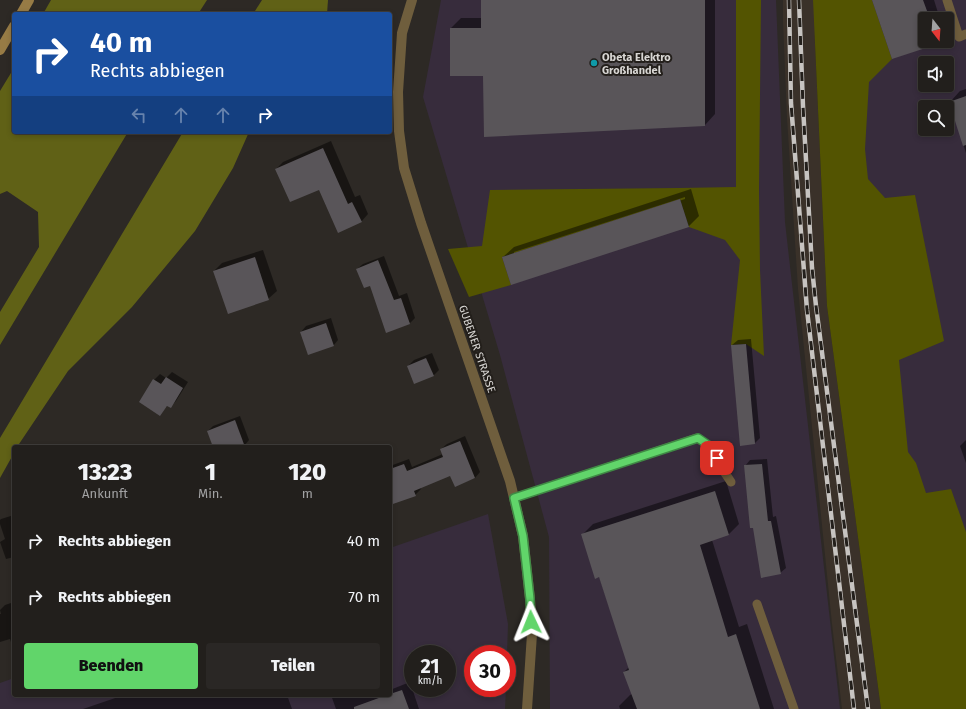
<!DOCTYPE html>
<html lang="de">
<meta charset="utf-8">
<style>
:root{--surface:#221f1c;--page:#2a2725;--text:#f1f3f6;--muted:#a2a2a3;--line:#3f3d3b;--accent:#61d56a}
body{margin:0;font-family:"Fira Sans",sans-serif;background:var(--page);color:var(--text);height:100vh;display:flex;flex-direction:column;font-size:15px;white-space:nowrap}
*{box-sizing:border-box;margin:0}
p{font-size:13px;color:var(--muted)}
.icon{flex:none;width:22px;height:22px;fill:none;stroke:currentColor;stroke-width:2;stroke-linecap:round;stroke-linejoin:round}
.map{position:relative;flex:1;overflow:hidden}
.sheet{position:absolute;left:12px;top:445px;width:380px;height:252px;display:flex;flex-direction:column;background:var(--surface);border-radius:4px;box-shadow:0 2px 6px #0003,0 0 0 1px var(--line)}
.sheet>*{flex:none}
.banner{position:absolute;left:12px;top:12px;width:380px;height:122px;border-radius:4px;box-shadow:0 2px 6px #0003,0 0 0 1px var(--line);background:#1a4fa0;color:#fff;overflow:hidden}
.needle{width:26px;rotate:163deg}
.tools{position:absolute;left:918px;top:12px;display:grid;gap:8px}
.tools a{display:grid;place-items:center;width:36px;height:36px;border-radius:4px;background:var(--surface);box-shadow:0 2px 6px #0003,0 0 0 1px var(--line);font-size:20px}
.speed{position:absolute;left:404px;top:645px;display:flex;gap:8px;font-size:20px;font-weight:700;text-align:center}
.speed>*{display:grid;place-content:center;width:52px;height:52px;border-radius:50%;background:var(--surface);box-shadow:0 2px 6px #0003,0 0 0 1px var(--line);line-height:1}
.speed small{font-size:10px;font-weight:400}
.speed .limit{border:6px solid #d22;background:#fff;color:#111}
.pin{position:absolute;display:grid;place-items:center;width:34px;height:34px;color:#fff;margin:-17px;border-radius:8px;box-shadow:0 2px 6px #0006}
.me{position:absolute;width:44px;margin:-22px;rotate:358deg;stroke-linejoin:round;filter:drop-shadow(0 0 3px #0008)}
.turn{display:flex;align-items:center;gap:14px;height:84px;padding:0 12px;font-size:18px}
.turn .icon{width:52px;height:52px;stroke-width:2.5}
.turn b{display:block;font-size:28px;line-height:34px}
.lanes{display:flex;align-items:center;height:38px;padding:0 12px;background:#0003;justify-content:center;gap:20px;direction:ltr}
.lanes .off{opacity:.35}
.eta{display:flex;justify-content:space-evenly;align-items:center;height:68px;text-align:center}
.eta b{font-size:24px;font-weight:800;line-height:28px}
.cta{display:flex;gap:8px;margin-top:auto;padding:8px 12px}
.cta a{flex:1;height:46px;border-radius:4px;background:var(--accent);color:#111;font-size:16px;font-weight:800;line-height:46px;text-align:center}
.cta a+a{background:var(--page);color:var(--text)}
ul{padding:0;list-style:none}
li{display:flex;align-items:center;gap:12px;height:56px;padding:0 12px}
li div{flex:1}
li b{display:block;font-size:15px}
li em{font-style:normal}
.map>svg:first-child{display:block}
</style>
<div class="map">
<svg width="966" height="709" viewBox="0 0 966 709">
<rect width="100%" height="100%" fill="#2d2925"/>
<!-- commercial -->
<g fill="#372c3c" fill-rule="evenodd">
<path d="M441 0H776L785 222 840 709H550L549 537 500 355 423 97Z"/>
<path d="M811 0H966V709H881ZM925 19H947V41H925ZM925 63H947V85H925ZM925 107H947V129H925Z"/>
<path d="M488 514 508 624 507 654H473V688H506L505 709H0V683L14 678V695H390V548ZM413 654H447V688H413Z"/>
</g>
<!-- built -->
<path fill="#3a3129" d="M783 0H813L827 306 881 709H842L832 624 798 289 787 118 783 22Z"/>
<!-- green -->
<g fill="#535401">
<path d="M736 0H761L759 190 760 270 764 356 746 344 731 345 740 260 725 240 689 227 680 199 502 257 511 285 469 297 448 249 482 246 490 190 679 188 736 187Z"/>
<path d="M813 0H872L892 59 869 82 865 149 868 179 885 198 915 195 944 341 899 360 908 452 916 463 926 493 951 489 966 532V709H881L827 306Z"/>
</g>
<!-- forest -->
<g fill="#606116">
<path d="M51 0H207L198 14H43Z"/>
<path d="M262 0H328L327 14H253Z"/>
<path d="M14 68V132H128L0 345V312L39 247 38 212 7 191 0 194V91Z"/>
<path d="M183 132H249L233 168 195 231 132 307 68 371 17 447H14V453L0 478V438Z"/>
</g>
<!-- shadow -->
<g fill="#0007" fill-rule="evenodd">
<path d="M482 0H715V114L705 125 484 75 451 28 461 18H482Z"/>
<path d="M873 0H934L940 19H925V41H940L937 43 893 58Z"/>
<path d="M966 89V153L950 102 960 91Z"/>
<path d="M331 141 355 197 360 195 368 214 361 222 319 188 276 169 283 162Z"/>
<path d="M691 189 699 216 689 226 512 284 503 257 514 247ZM685 197V199L514 254V252Z"/>
<path d="M263 250 277 291 268 299 214 271 222 263Z"/>
<path d="M384 256 399 296 407 293 415 318 410 323 370 284 357 269 363 264Z"/>
<path d="M331 318 338 340 333 346 301 332 306 326Z"/>
<path d="M751 339 760 438 755 443 732 345 738 340Z"/>
<path d="M432 353 439 370 433 376 408 366 414 360Z"/>
<path d="M172 372 188 382 176 401 170 407 168 405 160 414 140 401 154 380 160 374 166 378Z"/>
<path d="M240 416 249 440 244 446 241 447H214L208 431 213 426Z"/>
<path d="M465 436 480 472 475 478 455 486 450 474 420 487 421 489 415 495 390 496V466L409 459 412 467 443 454 441 449 447 444Z"/>
<path d="M966 440V463L960 446Z"/>
<path d="M767 459 773 517 776 516 786 568 780 573 745 466 750 460Z"/>
<path d="M726 481 739 524 729 534 712 540 739 627 747 624 774 709H620L619 706 630 695 632 694 624 672 629 667 599 576 582 535 593 524Z"/>
<path d="M14 515V557L6 559 0 542 5 539 0 524V520L1 519Z"/>
<path d="M14 602V640L11 642 10 639 0 642V614H1L0 610 5 605Z"/>
<path d="M410 682 419 709H336L331 695H390V690Z"/>
<path d="M124 695H287L292 709H83Z"/>
</g>
<!-- building -->
<g fill="#595559">
<path d="M481 0H705V126L484 137 483 76H450V28H481Z"/>
<path d="M872 0H923L930 19H925V41H937L938 44 892 59Z"/>
<path d="M966 96V145L963 146 949 102Z"/>
<path d="M323 148 348 204 352 202 362 222 338 233 319 190 290 202 275 169Z"/>
<path d="M680 199 689 227 511 285 502 257Z"/>
<path d="M255 257 269 300 228 314 213 271Z"/>
<path d="M378 260 394 300 401 298 410 324 386 333 370 286 364 288 356 269Z"/>
<path d="M326 323 334 346 308 355 300 332Z"/>
<path d="M746 344 755 444 740 446 731 345Z"/>
<path d="M426 358 434 376 414 384 407 366Z"/>
<path d="M166 377 183 388 171 408 167 406 160 416 139 402 153 379 161 384Z"/>
<path d="M235 420 245 447H213L207 431Z"/>
<path d="M460 441 475 478 455 487 450 476 414 491 416 496 390 505V469L404 464 407 471 443 457 440 449Z"/>
<path d="M762 464 768 521H771L781 574 761 578 753 528H750L744 465Z"/>
<path d="M715 491 729 535 700 545 728 637 736 634 760 709H637L623 672 629 670 599 577 595 579 581 534Z"/>
<path d="M402 690 409 709H354V707L387 695H390V694Z"/>
</g>
<g fill="none" stroke-linecap="round" stroke-linejoin="round">
<!-- lane -->
<g stroke="#6f5e3d" stroke-width="9">
<path d="M947 0 959 37 966 34"/>
<path d="M514 498 697 438 714 449 721 467 731 482"/>
<path d="M757 604 794 709"/>
</g>
<!-- street -->
<path stroke="#6f5e3d" stroke-width="10" d="M412 0 402 33 398 92 399 131 404 168 421 223 510 481 523 536 530 599 532 634 527 709"/>
<!-- secondary -->
<g stroke="#977b45" stroke-width="10">
<path d="M21 14 29 0"/>
<path d="M0 50 14 26"/>
</g>
<!-- rail casing -->
<g stroke="#c7c4c1" stroke-width="4.5">
<g id="rail">
<path d="M789 0 791 103 807 310 854 709"/>
<path d="M799 0 803 106 812 268 816 306 868 709"/>
</g>
</g>
<!-- rail -->
<use href="#rail" stroke="#231f1b" stroke-width="3" stroke-dasharray="9" stroke-linecap="butt"/>
</g>
<g fill="none" stroke-linecap="round" stroke-linejoin="round">
<!-- route casing -->
<g stroke="#3f8a45" stroke-width="10">
<path id="route" d="M531 622 530 599 523 536 514 498 698 438 714 449 717 458"/>
</g>
<!-- route -->
<use href="#route" stroke="#61d56a" stroke-width="7"/>
</g>
<!-- markers -->
<circle fill="#0f9aa8" stroke="#231f1b" stroke-width="1.5" cx="594" cy="63" r="4"/>
<g text-anchor="middle" dominant-baseline="central" stroke-width="4" stroke-linejoin="round" paint-order="stroke">
<!-- poi labels -->
<g font-size="11" font-weight="bold" fill="#d8d6d3" stroke="#231f1b" text-anchor="start">
<text x="602" y="57">Obeta Elektro<tspan x="602" dy="13">Großhandel</tspan></text>
</g>
<!-- street labels -->
<g font-size="11" fill="#d8d6d3" stroke="#231f1b">
<text transform="translate(477 349) rotate(71)">GUBENER STRASSE</text>
</g>
</g>
</svg>
<div class="tools">
<a><svg class="needle" viewBox="-14 -14 28 28"><path d="M0-13l5 13h-10z" fill="#e53935"/><path d="M0 13l5-13h-10z" fill="#a2a2a3"/></svg></a>
<a><svg class="icon" aria-label="sound" viewBox="0 0 24 24"><path d="M4 9h4l5-4v14l-5-4H4zM17 9q2 3 0 6"/></svg></a>
<a><svg class="icon" aria-label="search" viewBox="0 0 24 24"><circle cx="10" cy="10" r="6"/><path d="M15 15l6 6"/></svg></a>
</div>
<div class="speed"><div>21<small>km/h</small></div><div class="limit">30</div></div>
<div class="pin" style="left:717px;top:458px;background:#d93025"><svg class="icon" aria-label="arrive" viewBox="0 0 24 24"><path d="M6 21V4h12l-3 4 3 4H6"/></svg></div>
<svg class="me" style="left:531px;top:622px" viewBox="-20 -20 40 40"><path d="M0-17L14 15 0 8-14 15z" fill="#61d56a" stroke="#fff" stroke-width="4"/></svg>
<div class="banner">
<div class="turn"><svg class="icon" aria-label="right" viewBox="0 0 24 24"><path d="M7 20v-9h11M14 6l5 5-5 5"/></svg><div><b>40 m</b>Rechts abbiegen</div></div>
<div class="lanes"><svg class="icon off" aria-label="left" viewBox="0 0 24 24"><path d="M17 20v-9H6M10 6l-5 5 5 5"/></svg><svg class="icon off" aria-label="ahead" viewBox="0 0 24 24"><path d="M12 20V5M6 11l6-6 6 6"/></svg><svg class="icon off" aria-label="ahead" viewBox="0 0 24 24"><path d="M12 20V5M6 11l6-6 6 6"/></svg><svg class="icon" aria-label="right" viewBox="0 0 24 24"><path d="M7 20v-9h11M14 6l5 5-5 5"/></svg></div>
</div>
<section class="sheet">
<div class="eta">
<div><b>13:23</b><p>Ankunft</p></div>
<div><b>1</b><p>Min.</p></div>
<div><b>120</b><p>m</p></div>
</div>
<ul>
<li><svg class="icon" aria-label="right" viewBox="0 0 24 24"><path d="M7 20v-9h11M14 6l5 5-5 5"/></svg><div><b>Rechts abbiegen</b></div><em>40 m</em></li>
<li><svg class="icon" aria-label="right" viewBox="0 0 24 24"><path d="M7 20v-9h11M14 6l5 5-5 5"/></svg><div><b>Rechts abbiegen</b></div><em>70 m</em></li>
</ul>
<div class="cta"><a>Beenden</a><a>Teilen</a></div>
</section>
</div>
